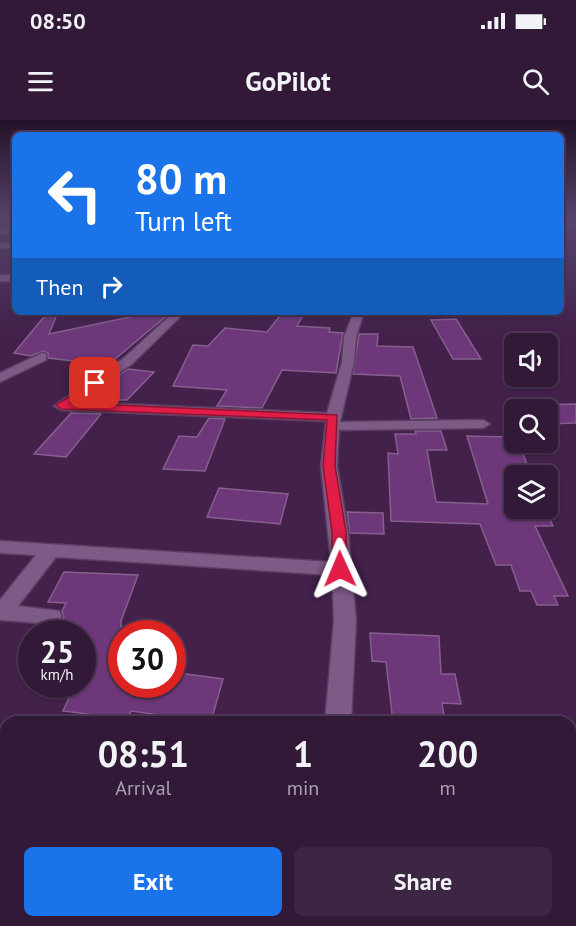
<!DOCTYPE html>
<style>
:root{--surface:#321938;--page:#3d2643;--text:#f1f3f6;--muted:#a8a0ae;--line:#4d3853;--accent:#1a73e8}
body{margin:0;font-family:"PT Sans",sans-serif;background:var(--page);color:var(--text);height:100vh;display:flex;flex-direction:column;font-size:22px;white-space:nowrap}
*{box-sizing:border-box;margin:0}
p{font-size:20px;color:var(--muted)}
.icon{flex:none;width:33px;height:33px;fill:none;stroke:currentColor;stroke-width:2;stroke-linecap:round;stroke-linejoin:round}
.map{position:relative;flex:1;overflow:hidden}
.panel{position:absolute;left:0px;top:596px;width:576px;height:212px;display:flex;flex-direction:column;background:var(--surface);border-radius:18px 18px 0 0;box-shadow:0 2px 4px #0004,0 0 0 2px var(--line)}
.panel>*{flex:none}
.banner{position:absolute;left:12px;top:12px;width:552px;height:183px;border-radius:9px;box-shadow:0 2px 4px #0004,0 0 0 2px var(--line);background:#1a73e8;color:#fff;overflow:hidden}
.tools{position:absolute;left:504px;top:213px;display:grid;gap:12px}
.tools a{display:grid;place-items:center;width:54px;height:54px;border-radius:9px;background:var(--surface);box-shadow:0 2px 4px #0004,0 0 0 2px var(--line);font-size:30px}
.speed{position:absolute;left:18px;top:500px;display:flex;gap:12px;font-size:30px;font-weight:700;text-align:center}
.speed>*{display:grid;place-content:center;width:78px;height:78px;border-radius:50%;background:var(--surface);box-shadow:0 2px 4px #0004,0 0 0 2px var(--line);line-height:1}
.speed small{font-size:15px;font-weight:400}
.speed .limit{border:9px solid #d22;background:#fff;color:#111}
.pin{position:absolute;display:grid;place-items:center;width:51px;height:51px;color:#fff;margin:-26px;border-radius:12px;box-shadow:0 3px 9px #0006}
.me{position:absolute;width:66px;margin:-33px;rotate:359deg;stroke-linejoin:round;filter:drop-shadow(0 0 4px #0008)}
.turn{display:flex;align-items:center;gap:21px;height:126px;padding:0 24px;font-size:27px}
.turn .icon{width:78px;height:78px;stroke-width:2.5}
.turn b{display:block;font-size:42px;line-height:51px}
.then{display:flex;align-items:center;height:57px;padding:0 24px;background:#0003;gap:12px;font-size:22px}
.eta{display:flex;justify-content:space-evenly;align-items:center;height:102px;text-align:center}
.eta b{font-size:36px;font-weight:600;line-height:42px}
.action{display:flex;gap:12px;margin-top:auto;padding:12px 24px}
.action a{flex:1;height:69px;border-radius:9px;background:var(--accent);color:#fff;font-size:24px;font-weight:600;line-height:69px;text-align:center}
.action a+a{background:var(--page);color:var(--text)}
.status{display:flex;justify-content:space-between;align-items:center;height:42px;padding:0 30px;background:var(--surface);direction:ltr}
.status svg{height:16px;fill:currentColor}
header{display:flex;justify-content:space-between;align-items:center;height:78px;padding:0 24px;background:var(--surface);font-size:27px;font-weight:600}
.map>svg:first-child{display:block}
</style>
<div class="status"><b>08:50</b><svg viewBox="0 0 49 12"><path d="M0 12V9h3v3zM5 12V6h3v6zM10 12V3h3v9zM15 12V0h3v12zM26 1h20v11H26zM47 4h2v5h-2z"/></svg></div>
<header><svg class="icon" aria-label="menu" viewBox="0 0 24 24"><path d="M4 6h16M4 12h16M4 18h16"/></svg>GoPilot<svg class="icon" aria-label="search" viewBox="0 0 24 24"><circle cx="10" cy="10" r="6"/><path d="M15 15l6 6"/></svg></header>
<div class="map">
<svg width="576" height="806" viewBox="0 0 576 806">
<rect width="100%" height="100%" fill="#43214b"/>
<!-- building -->
<g fill="#6d377a" stroke="#85608e" stroke-width="1.5">
<path d="M48 192H58L49 214 154 192H171L108 245 48 238V233L43 231 31 236 14 233Z"/>
<path d="M283 192H305L297 206 330 208 329 212 343 213 336 253 282 250 262 288 217 286 227 270 173 266 193 225 208 226 225 208 267 212Z"/>
<path d="M456 199 481 239H453L431 200Z"/>
<path d="M359 214H378L377 226 413 227 437 298 411 299 400 256 353 254Z"/>
<path d="M128 249 154 252 127 280H83Z"/>
<path d="M576 284V303L549 304 548 290H537L533 285Z"/>
<path d="M71 293 101 294 66 337 34 334Z"/>
<path d="M209 298 225 299 205 351 163 349 179 316 197 317Z"/>
<path d="M415 311H441L447 330H427L436 382 488 384 467 316 514 317V322H518L532 356H514V388H545L553 406H535L568 476H554L558 485H537L531 471H520L511 445H496L480 404 391 401 388 333 398 334 395 314H416Z"/>
<path d="M219 368 288 374 280 404 207 397Z"/>
<path d="M347 392 383 393 384 414 350 413Z"/>
<path d="M64 452 138 455 121 501 122 564H172V552L223 559 211 602 131 591 128 599 63 591 76 564H82V513H49L64 497 62 491 66 483 48 482Z"/>
<path d="M370 513 439 516 441 554H455L461 584 442 583 445 602H393L386 542 372 541Z"/>
</g>
<g fill="none" stroke-linecap="round" stroke-linejoin="round">
<!-- street casing -->
<g stroke="#5a3e61" stroke-width="3">
<g id="street">
<path d="M561 99H569L576 104V109Z"/>
<rect x="0" y="109" width="15" height="4"/>
<path d="M15 123V127L0 128V124Z"/>
<rect x="0" y="155" width="15" height="6"/>
<path d="M174 192H185L132 244 75 282 327 293 342 242 344 217 354 192H364L356 217 354 242 340 302 483 300 490 304 483 308 339 310 337 346 348 412 356 500 351 602H325L334 500 332 455 56 437 18 486 59 491 62 496 59 501 51 504 0 500V480L36 435 0 433V421L331 442 321 346 326 301 61 290 54 286 124 238Z"/>
<path d="M42 233 46 234V240L0 262V253Z"/>
<path d="M0 687 6 688V716L0 715Z"/>
<rect x="298" y="801" width="32" height="5"/>
</g>
</g>
<!-- street -->
<use href="#street" fill="#7e5a87" fill-rule="evenodd"/>
</g>
<!-- sky -->
<linearGradient id="sky" x2="0" y2="1"><stop stop-color="#251229"/><stop offset="0.47" stop-color="#55436c"/><stop offset="1" stop-color="#55436c" stop-opacity="0"/></linearGradient>
<rect width="576" height="212" fill="url(#sky)"/>
<!-- route -->
<path fill="#e11d48" stroke="#92132f" stroke-width="1.5" d="M95 260 100 263 99 265 72 283 337 295 335 346 346 412 347 449 345 453 340 454 332 449V412L323 346 327 300 61 289 56 285Z"/>
</svg>
<div class="tools">
<a><svg class="icon" aria-label="sound" viewBox="0 0 24 24"><path d="M4 9h4l5-4v14l-5-4H4zM17 9q2 3 0 6"/></svg></a>
<a><svg class="icon" aria-label="search" viewBox="0 0 24 24"><circle cx="10" cy="10" r="6"/><path d="M15 15l6 6"/></svg></a>
<a><svg class="icon" aria-label="layers" viewBox="0 0 24 24"><path d="M12 4l9 5-9 5-9-5zM3 14l9 5 9-5"/></svg></a>
</div>
<div class="speed"><div>25<small>km/h</small></div><div class="limit">30</div></div>
<div class="pin" style="left:95px;top:263px;background:#d93025"><svg class="icon" aria-label="arrive" viewBox="0 0 24 24"><path d="M6 21V4h12l-3 4 3 4H6"/></svg></div>
<svg class="me" style="left:340px;top:449px" viewBox="-20 -20 40 40"><path d="M0-17L14 15 0 8-14 15z" fill="#e11d48" stroke="#fff" stroke-width="4"/></svg>
<div class="banner">
<div class="turn"><svg class="icon" aria-label="left" viewBox="0 0 24 24"><path d="M17 20v-9H6M10 6l-5 5 5 5"/></svg><div><b>80 m</b>Turn left</div></div>
<div class="then">Then<svg class="icon" aria-label="right" viewBox="0 0 24 24"><path d="M7 20v-9h11M14 6l5 5-5 5"/></svg></div>
</div>
<section class="panel">
<div class="eta">
<div><b>08:51</b><p>Arrival</p></div>
<div><b>1</b><p>min</p></div>
<div><b>200</b><p>m</p></div>
</div>
<div class="action"><a>Exit</a><a>Share</a></div>
</section>
</div>
